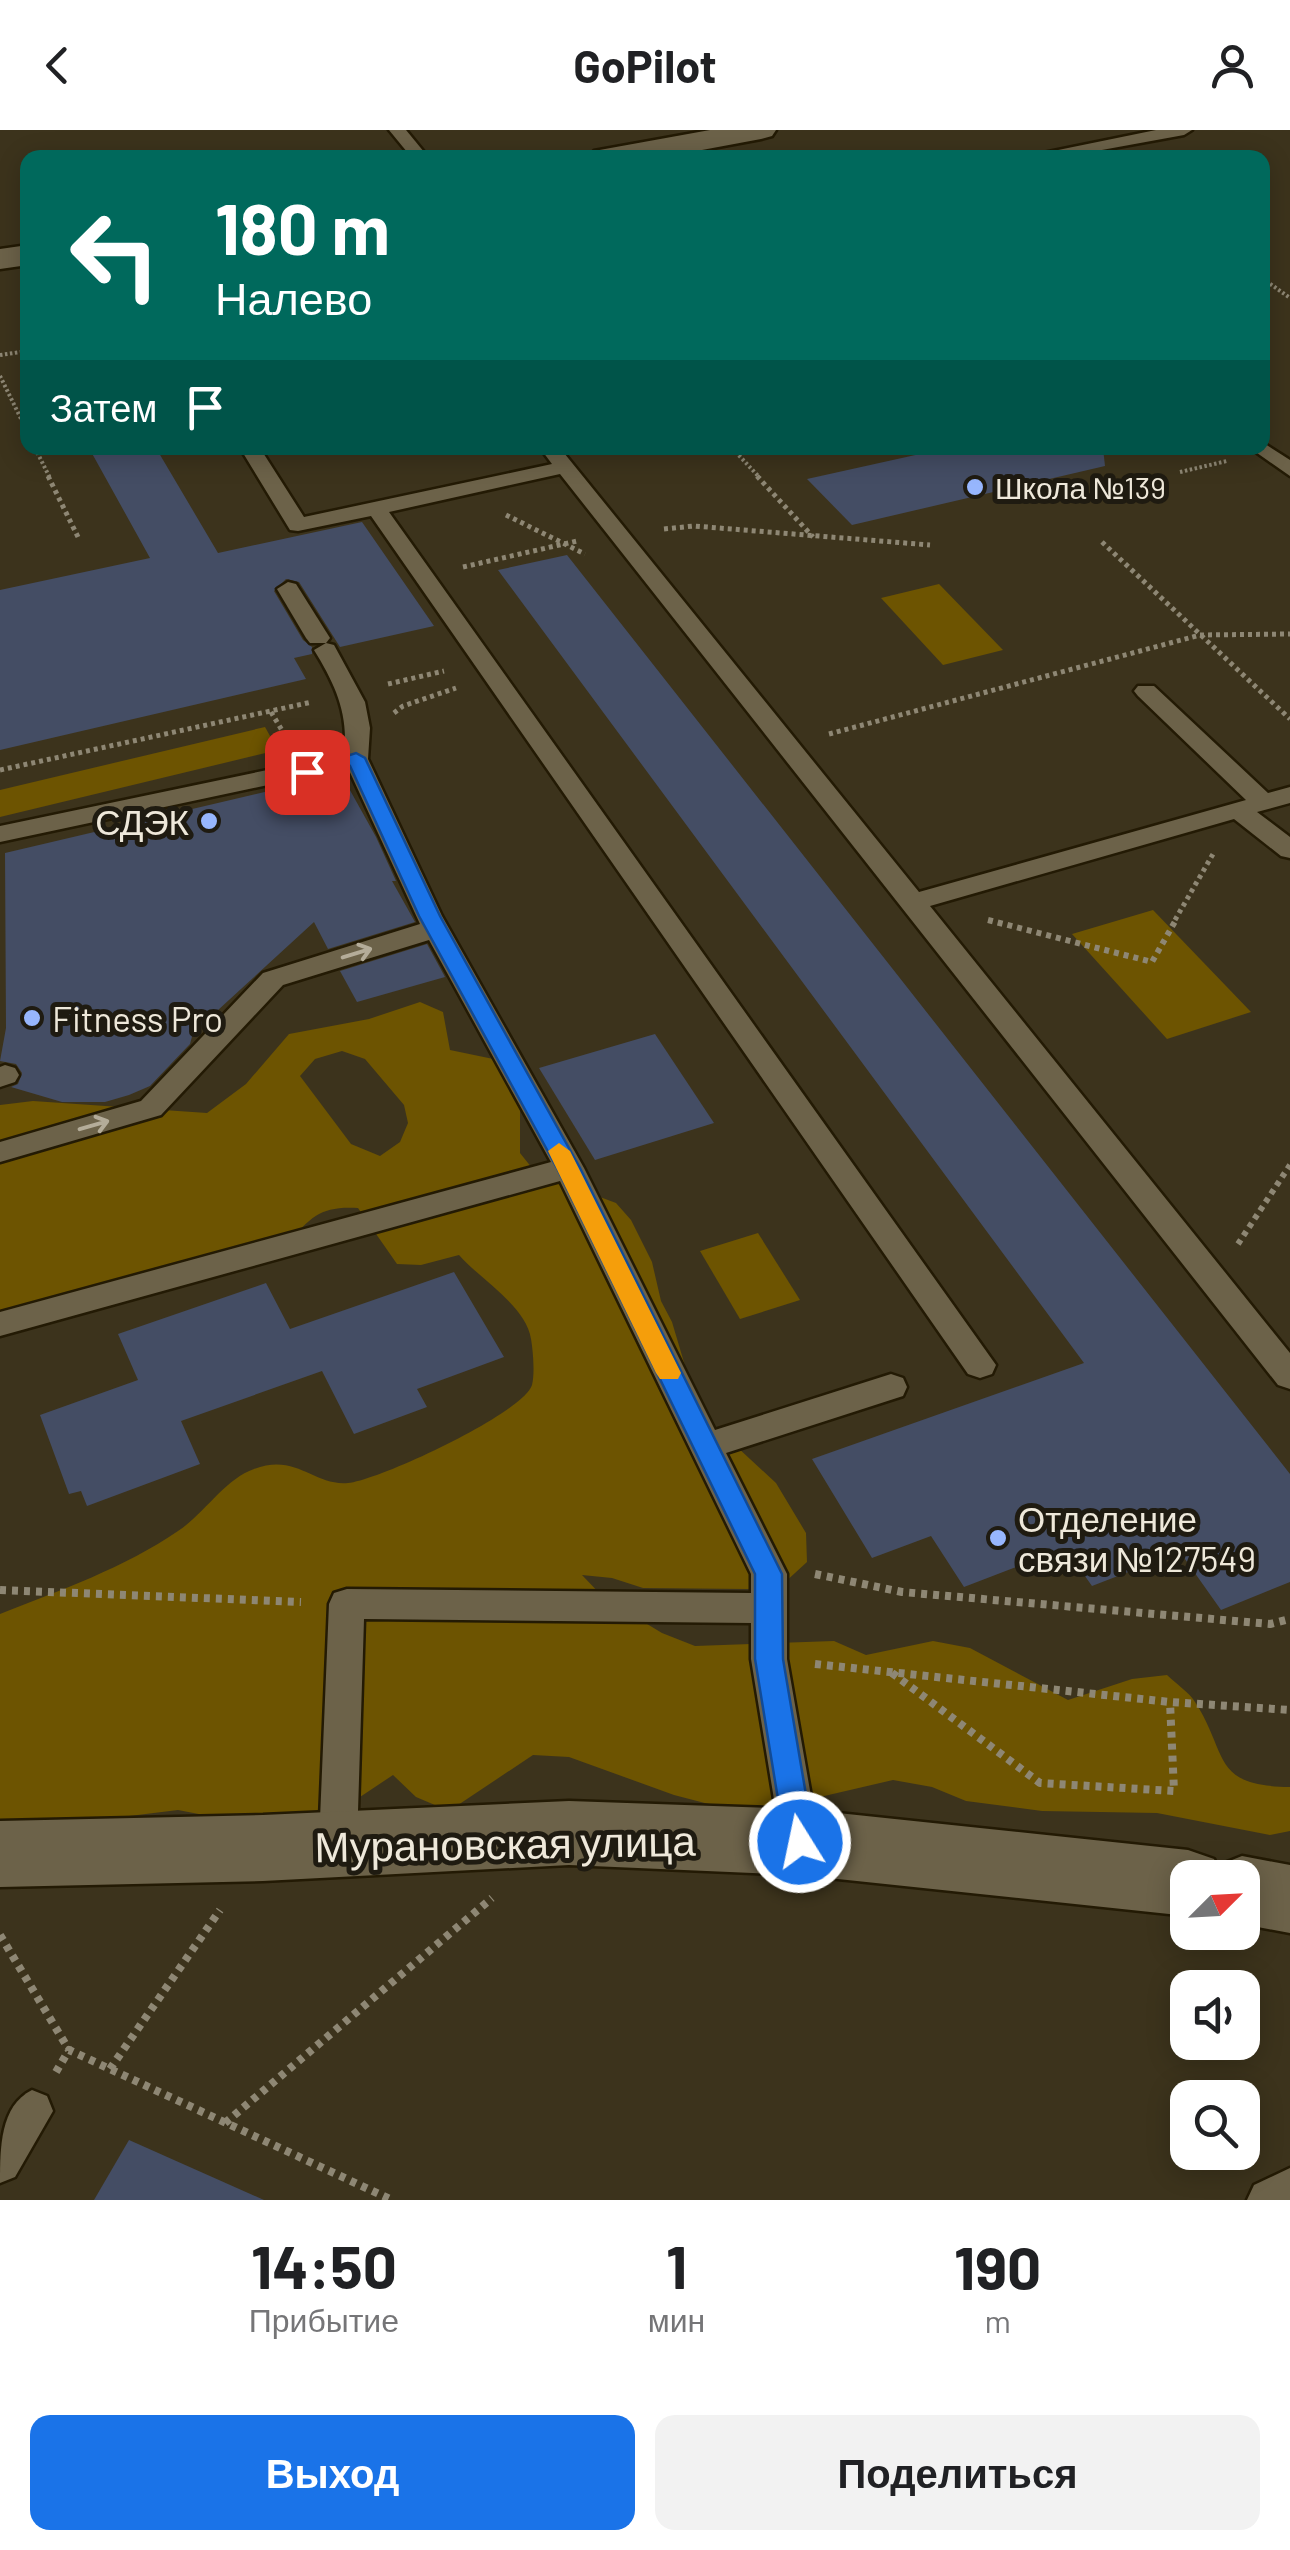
<!DOCTYPE html>
<html lang="ru">
<meta charset="utf-8">
<style>
:root{--surface:#fff;--page:#f2f2f2;--text:#202124;--muted:#757577;--accent:#1a73e8}
body{margin:0;font-family:Barlow,sans-serif;background:var(--page);color:var(--text);height:100vh;display:flex;flex-direction:column;font-size:38px;white-space:nowrap}
*{box-sizing:border-box;margin:0}
p{font-size:32px;color:var(--muted)}
.icon{flex:none;width:55px;height:55px;fill:none;stroke:currentColor;stroke-width:2;stroke-linecap:round;stroke-linejoin:round}
.map{position:relative;height:2070px;overflow:hidden}
.panel{display:flex;flex-direction:column;background:var(--surface);flex:1}
.panel>*{flex:none}
.guide{position:absolute;left:20px;top:20px;width:1250px;height:305px;border-radius:20px;box-shadow:0 5px 25px #0003;background:#00695c;color:#fff;overflow:hidden}
.needle{width:65px;rotate:66deg}
.buttons{position:absolute;left:1170px;top:1730px;display:grid;gap:20px}
.buttons a{display:grid;place-items:center;width:90px;height:90px;border-radius:20px;background:var(--surface);box-shadow:0 5px 25px #0003;font-size:50px}
.pin{position:absolute;display:grid;place-items:center;width:85px;height:85px;color:#fff;margin:-42px;border-radius:20px;box-shadow:0 5px 15px #0006}
.me{position:absolute;width:110px;margin:-55px;rotate:350deg;stroke-linejoin:round;filter:drop-shadow(0 0 8px #0008)}
.turn{display:flex;align-items:center;gap:35px;height:210px;padding:0 30px;font-size:45px}
.turn .icon{width:130px;height:130px;stroke-width:2.5}
.turn b{display:block;font-size:70px;line-height:85px}
.then{display:flex;align-items:center;height:95px;padding:0 30px;background:#0003;gap:20px;font-size:38px}
.eta{display:flex;justify-content:space-evenly;align-items:center;height:170px;text-align:center}
.eta b{font-size:60px;font-weight:700;line-height:70px}
.cta{display:flex;gap:20px;margin-top:auto;padding:20px 30px}
.cta a{flex:1;height:115px;border-radius:20px;background:var(--accent);color:#fff;font-size:40px;font-weight:700;line-height:115px;text-align:center}
.cta a+a{background:var(--page);color:var(--text)}
header{display:flex;justify-content:space-between;align-items:center;height:130px;padding:0 30px;background:var(--surface);font-size:45px;font-weight:700}
.map>svg:first-child{display:block}
</style>
<header><svg class="icon" aria-label="back" viewBox="0 0 24 24"><path d="M15 5l-7 7 7 7"/></svg>GoPilot<svg class="icon" aria-label="person" viewBox="0 0 24 24"><circle cx="12" cy="8" r="4"/><path d="M4 21q1-7 8-7t8 7"/></svg></header>
<div class="map">
<svg width="1290" height="2070" viewBox="0 0 1290 2070">
<rect width="100%" height="100%" fill="#3c331c"/>
<!-- green -->
<g fill="#6d5401" fill-rule="evenodd">
<path d="M939 454 1003 520 943 535 881 468Z"/>
<path d="M265 597 278 620 0 687V660Z"/>
<path d="M1153 780 1251 882 1167 909 1072 804Z"/>
<path d="M420 872 443 882 450 920 503 931 520 963V1023L536 1043 616 1073 631 1090 652 1132 661 1171 672 1192 694 1266 708 1290 776 1353 806 1403 807 1432 783 1454 748 1459 643 1458 612 1448 582 1445 604 1468 662 1503 695 1516 834 1511 866 1525 933 1511 970 1518 1068 1570 1132 1549 1167 1545C1176 1554 1189 1562 1195 1572 1229 1624 1210 1656 1290 1657V1701L1270 1705 1157 1683 1042 1681 966 1671 932 1657 893 1650 747 1684 674 1665 569 1627 533 1625 449 1681 416 1667 393 1645 360 1667 323 1681 286 1688 214 1687 178 1680 0 1702V1484C61 1460 124 1438 178 1401 204 1384 225 1349 254 1339 297 1323 313 1356 348 1353 380 1350 523 1283 532 1255 535 1243 533 1221 531 1209 526 1176 481 1150 459 1125L421 1135 397 1134 358 1078C321 1076 312 1086 288 1113L0 1192V975L33 971 207 983 246 954 289 904 369 889ZM342 921 365 929 404 975 408 993 400 1012 380 1026 351 1014 300 946 315 929Z"/>
<path d="M758 1103 800 1170 740 1189 700 1121Z"/>
</g>
<!-- building -->
<g fill="#444d64">
<path d="M89 318H156L218 423 362 392 434 496 340 517 299 452 286 449 274 461 303 510 312 517V524L294 528 306 549 0 620V460L150 428Z"/>
<path d="M947 318H1103L1105 336 852 395 807 349Z"/>
<path d="M567 425 1290 1344V1452L1221 1480 1180 1422 1092 1456 1065 1418 964 1457 931 1406 872 1428 812 1329 1084 1233 498 440Z"/>
<path d="M341 644 376 707 396 751H392L415 792 328 819 314 792 193 903 190 914 150 956 129 965 105 972H62L11 957 18 954 22 943 16 934 0 931 6 898 5 723Z"/>
<path d="M427 814 445 847 357 872 340 841Z"/>
<path d="M655 904 714 993 595 1030 539 938Z"/>
<path d="M454 1142 504 1227 417 1259 427 1277 354 1304 322 1241 181 1291 200 1334 87 1376 81 1361 69 1364 40 1285 138 1250 118 1204 266 1153 290 1199Z"/>
<path d="M129 2010 264 2070H94Z"/>
</g>
<g fill="none" stroke-linecap="round" stroke-linejoin="round">
<!-- lane casing -->
<g stroke="#231a04" stroke-width="5">
<g id="lane">
<path d="M389 0H406L429 28H412Z"/>
<path d="M1156 0H1192L1184 5 1058 28H1019Z"/>
<path d="M1262 312 1290 330V346L1250 318H1262Z"/>
<path d="M240 318H260L304 387 552 334 540 318H560L919 762 1246 670 1138 566 1134 561 1138 556H1154L1268 663 1290 657V673L1257 682 1290 707V728L1281 726 1234 689 930 776 1290 1223V1259L1278 1255 560 344 389 382 996 1235 992 1244 980 1248 968 1244 371 386 298 401 290 400Z"/>
<path d="M288 452 296 454 330 508 326 513H310L306 508 277 459Z"/>
<path d="M326 513 334 515 365 572 370 598 368 629 442 786 584 1038 715 1300 891 1244 903 1248 907 1257 903 1266 726 1323 787 1444V1529L819 1712 814 1725 800 1730 786 1725 781 1712 751 1529V1493L364 1489 357 1713 352 1726 338 1731 324 1726 319 1713 329 1474 334 1463 347 1459 751 1463V1444L560 1051 0 1206V1182L551 1032 429 810 283 855 161 985 0 1032V1012L141 971 263 843 420 794 348 638 0 712V696L344 624C349 584 335 554 314 520Z"/>
<path d="M5 935 15 938 19 945 15 952 0 957V937Z"/>
<path d="M32 1960 47 1966 53 1981 15 2047 0 2053C0 2018 0 1976 32 1960Z"/>
<path d="M1290 2038V2070H1247L1254 2055Z"/>
</g>
</g>
<!-- street casing -->
<g stroke="#231a04" stroke-width="5">
<g id="street">
<path d="M710 0H776L772 6 761 9 659 28H590L594 21 605 19Z"/>
<path d="M28 115V135L0 139V119Z"/>
<path d="M569 1671 800 1679 1188 1720 1214 1729 1217 1736 1242 1726 1290 1735V1803L1242 1794V1748H1188V1786L800 1745 569 1735 263 1751 0 1757V1691L263 1685Z"/>
</g>
</g>
<!-- path-far3 -->
<g stroke="#8e8774" stroke-width="4" stroke-dasharray="2.5 2.5" stroke-linecap="butt">
<path d="M1262 148 1290 168"/>
<path d="M0 225 28 221"/>
<path d="M0 246 28 303"/>
<path d="M35 318 50 348"/>
<path d="M732 318 760 348"/>
<path d="M1180 342 1227 331"/>
</g>
<!-- path-far2 -->
<g stroke="#8e8774" stroke-width="5" stroke-dasharray="4 4" stroke-linecap="butt">
<path d="M48 346 78 407"/>
<path d="M757 346 813 407"/>
<path d="M506 385 585 424"/>
<path d="M664 399 694 396 930 415"/>
<path d="M1102 412 1290 589"/>
<path d="M463 437 577 411"/>
<path d="M388 554 444 541"/>
<path d="M271 582 286 607"/>
<path d="M394 583 403 576 456 558"/>
<path d="M829 604 1200 505 1290 504"/>
<path d="M0 640 312 572"/>
<path d="M1175 790 1213 724"/>
</g>
<!-- path-far1 -->
<g stroke="#8e8774" stroke-width="6" stroke-dasharray="5 5" stroke-linecap="butt">
<path d="M988 790 1152 832 1177 788"/>
<path d="M1238 1114 1290 1035"/>
</g>
<!-- path -->
<g stroke="#8e8774" stroke-width="8" stroke-dasharray="6 6" stroke-linecap="butt">
<path d="M815 1444 902 1462 1270 1494 1290 1489"/>
<path d="M0 1460 301 1472"/>
<path d="M815 1534 1170 1572 1290 1580"/>
<path d="M892 1543 1040 1653 1174 1661 1170 1572"/>
<path d="M0 1805 69 1920"/>
<path d="M110 1939 220 1780"/>
<path d="M56 1942 69 1920 392 2070"/>
<path d="M225 1993 492 1768"/>
</g>
<!-- lane -->
<use href="#lane" fill="#6c6249" fill-rule="evenodd"/>
<!-- street -->
<use href="#street" fill="#6c6249" fill-rule="evenodd"/>
</g>
<!-- one-way arrows -->
<defs><path id="oneway-shaft" d="M-6 0H5M1.5-3L5.5 0L1.5 3" fill="none" stroke-width="1.6" stroke-linecap="round" stroke-linejoin="round" transform="scale(2.5)"/></defs>
<g stroke="#b4ac99">
<use href="#oneway-shaft" transform="translate(357 823) rotate(-17)"/>
<use href="#oneway-shaft" transform="translate(94 995) rotate(-16)"/>
</g>
<!-- route -->
<path fill="#1a73e8" stroke="#114b97" stroke-width="2.5" d="M356 623 365 628 440 786 580 1038 782 1444 783 1529 814 1712 810 1722 800 1725 789 1722 785 1712 755 1529V1444L557 1038 419 786 350 636 307 648 297 642Z"/>
<!-- slow -->
<path fill="#f59e0b" d="M559 1013 570 1021 681 1243 678 1249H660L656 1243 548 1021Z"/>
<!-- markers -->
<g fill="#97b6fd" stroke="#1f1b11" stroke-width="4">
<circle cx="975" cy="357" r="10"/>
<circle cx="209" cy="691" r="10"/>
<circle cx="32" cy="888" r="10"/>
<circle cx="998" cy="1408" r="10"/>
</g>
<g text-anchor="middle" dominant-baseline="central" stroke-width="10" stroke-linejoin="round" paint-order="stroke">
<!-- far-poi labels -->
<g font-size="30" fill="#eee8da" stroke="#1f1b11" text-anchor="start">
<text x="995" y="357">Школа №139</text>
</g>
<!-- poi labels -->
<g font-size="35" fill="#eee8da" stroke="#1f1b11" text-anchor="start">
<text x="189" y="691" text-anchor="end">СДЭК</text>
<text x="52" y="888">Fitness Pro</text>
<text x="1018" y="1388">Отделение<tspan x="1018" dy="40">связи №127549</tspan></text>
</g>
<!-- near-street labels -->
<g font-size="42" fill="#eee8da" stroke="#1f1b11">
<text transform="translate(505 1712) rotate(-1)">Мурановская улица</text>
</g>
</g>
</svg>
<div class="buttons">
<a><svg class="needle" viewBox="-14 -14 28 28"><path d="M0-13l5 13h-10z" fill="#e53935"/><path d="M0 13l5-13h-10z" fill="#757577"/></svg></a>
<a><svg class="icon" aria-label="sound" viewBox="0 0 24 24"><path d="M4 9h4l5-4v14l-5-4H4zM17 9q2 3 0 6"/></svg></a>
<a><svg class="icon" aria-label="search" viewBox="0 0 24 24"><circle cx="10" cy="10" r="6"/><path d="M15 15l6 6"/></svg></a>
</div>
<div class="pin" style="left:307px;top:642px;background:#d93025"><svg class="icon" aria-label="arrive" viewBox="0 0 24 24"><path d="M6 21V4h12l-3 4 3 4H6"/></svg></div>
<svg class="me" style="left:800px;top:1712px" viewBox="-20 -20 40 40"><circle r="17" fill="#1a73e8" stroke="#fff" stroke-width="3"/><path d="M0-11L8 9 0 5-8 9z" fill="#fff"/></svg>
<div class="guide">
<div class="turn"><svg class="icon" aria-label="left" viewBox="0 0 24 24"><path d="M17 20v-9H6M10 6l-5 5 5 5"/></svg><div><b>180 m</b>Налево</div></div>
<div class="then">Затем<svg class="icon" aria-label="arrive" viewBox="0 0 24 24"><path d="M6 21V4h12l-3 4 3 4H6"/></svg></div>
</div>
</div>
<section class="panel">
<div class="eta">
<div><b>14:50</b><p>Прибытие</p></div>
<div><b>1</b><p>мин</p></div>
<div><b>190</b><p>m</p></div>
</div>
<div class="cta"><a>Выход</a><a>Поделиться</a></div>
</section>
